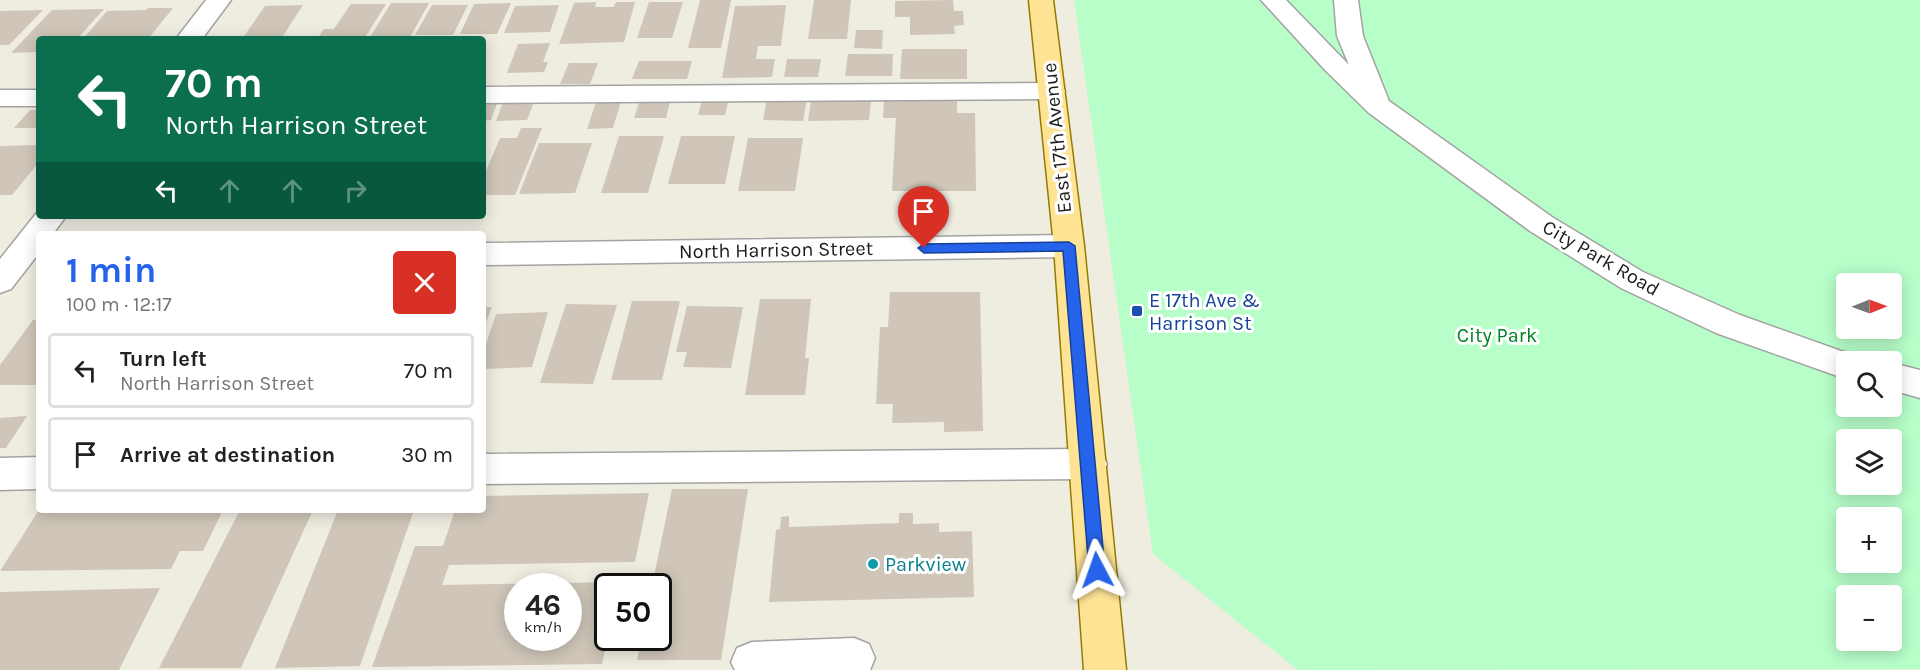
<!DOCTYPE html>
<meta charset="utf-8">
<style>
:root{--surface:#fff;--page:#f6f6f6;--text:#222;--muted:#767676;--line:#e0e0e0;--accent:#2563eb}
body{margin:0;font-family:Karla,sans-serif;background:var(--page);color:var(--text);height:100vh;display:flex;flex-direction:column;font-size:22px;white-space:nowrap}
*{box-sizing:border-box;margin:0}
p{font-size:20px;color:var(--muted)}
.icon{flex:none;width:33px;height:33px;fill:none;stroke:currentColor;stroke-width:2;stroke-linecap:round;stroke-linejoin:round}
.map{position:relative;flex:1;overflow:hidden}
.drawer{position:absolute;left:36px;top:231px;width:450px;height:282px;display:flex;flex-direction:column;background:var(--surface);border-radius:6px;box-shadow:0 3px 15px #0003}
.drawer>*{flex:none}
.hud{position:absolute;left:36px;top:36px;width:450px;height:183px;border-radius:6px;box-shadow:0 3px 15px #0003;background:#0b6e4f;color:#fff;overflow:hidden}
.needle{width:39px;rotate:89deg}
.tools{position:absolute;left:1836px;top:273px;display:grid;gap:12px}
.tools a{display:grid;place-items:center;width:66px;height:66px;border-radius:6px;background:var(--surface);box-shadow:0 3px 15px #0003;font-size:30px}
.speed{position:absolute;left:504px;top:573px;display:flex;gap:12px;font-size:30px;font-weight:700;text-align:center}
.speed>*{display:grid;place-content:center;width:78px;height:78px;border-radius:50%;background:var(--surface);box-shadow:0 3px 15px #0003;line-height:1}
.speed small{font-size:15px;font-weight:400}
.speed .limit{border:3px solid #111;border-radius:9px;background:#fff;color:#111}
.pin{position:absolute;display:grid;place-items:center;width:51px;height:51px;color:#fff;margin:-62px -26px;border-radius:50% 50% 50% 0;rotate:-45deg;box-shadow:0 0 6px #0007}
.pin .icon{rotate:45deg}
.me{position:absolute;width:66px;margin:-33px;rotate:356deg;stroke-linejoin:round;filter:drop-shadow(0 0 4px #0008)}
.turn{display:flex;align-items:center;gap:21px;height:126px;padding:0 30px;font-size:27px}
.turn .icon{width:78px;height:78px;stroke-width:2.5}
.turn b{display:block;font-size:42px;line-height:51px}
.lanes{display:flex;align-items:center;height:57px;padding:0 30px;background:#0003;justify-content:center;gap:30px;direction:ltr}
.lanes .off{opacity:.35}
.round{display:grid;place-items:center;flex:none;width:63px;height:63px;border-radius:6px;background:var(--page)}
.summary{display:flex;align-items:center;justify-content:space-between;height:102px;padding:0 30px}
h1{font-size:36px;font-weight:700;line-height:45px;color:var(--accent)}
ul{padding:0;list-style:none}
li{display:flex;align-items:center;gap:18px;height:75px;margin:0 12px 9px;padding:0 18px;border:3px solid var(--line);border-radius:6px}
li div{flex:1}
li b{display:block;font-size:22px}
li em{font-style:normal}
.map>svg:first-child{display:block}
</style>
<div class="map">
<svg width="1920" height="670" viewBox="0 0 1920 670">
<rect width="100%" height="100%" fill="#efece0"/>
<!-- park -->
<path fill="#b7fec9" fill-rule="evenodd" d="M1074 0H1920V669L1298 670 1153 554ZM1846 284H1892V328H1846ZM1846 362H1892V406H1846ZM1846 440H1892V484H1846ZM1846 518H1892V562H1846ZM1846 596H1892V640H1846Z"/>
<!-- building -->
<g fill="#cfc6b9" fill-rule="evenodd">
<path d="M700 0H731L721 48H688Z"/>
<path d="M814 0H851L847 39H808Z"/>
<path d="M953 0 954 11H963L964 25 954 26 955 34 910 35V17H895V1Z"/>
<path d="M596 2 595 7H614L616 2H635L624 42 559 44 574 3Z"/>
<path d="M649 2H683L672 38H637Z"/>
<path d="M391 3H429L409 39H369Z"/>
<path d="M511 3 497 34H460L474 4Z"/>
<path d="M351 4H386L364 39H317L324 29H334Z"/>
<path d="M303 5 281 39H242L265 6Z"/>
<path d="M432 5H468L453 35H415Z"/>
<path d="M559 5 550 32 504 33 515 6Z"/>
<path d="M786 5 781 46H758L756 59H775L772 77 722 78 735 6Z"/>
<path d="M148 8H173L148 39H83L107 11 146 10Z"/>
<path d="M104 9 77 39H39V49L36 52 11 53 52 10Z"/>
<path d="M43 10 9 45H0V11Z"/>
<path d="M856 30H883L882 49 854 48Z"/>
<path d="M550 43 543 62H548L544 72 507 73 518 44Z"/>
<path d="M902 49H967V79H900Z"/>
<path d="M848 54H893L892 76H845Z"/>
<path d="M787 59H821L818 77H784Z"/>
<path d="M639 61H692L687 79H632Z"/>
<path d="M569 63H598L590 84H560Z"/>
<path d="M671 98 666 118H634L640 99Z"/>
<path d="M767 98 807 99 803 121 763 120Z"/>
<path d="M702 99H729L725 115H698Z"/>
<path d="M884 100H957V113H975L976 191H892L896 118H883Z"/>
<path d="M498 101 491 120 483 121V102Z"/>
<path d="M621 101 613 128 587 129 596 102Z"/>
<path d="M811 101H871L869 120 808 121Z"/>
<path d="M503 102H534L527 120 496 121Z"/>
<path d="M30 110H39V128H14Z"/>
<path d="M521 128H542L515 195H483V178L500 138H517Z"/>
<path d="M619 136H664L648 193H601Z"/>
<path d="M681 136H735L725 184H668Z"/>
<path d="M748 138H803L795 191H738Z"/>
<path d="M539 143H592L575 193 519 194Z"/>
<path d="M39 145V162L12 195H0V146Z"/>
<path d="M890 292H980L983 431 944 432V422L892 423 893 404H876L880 327H888Z"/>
<path d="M760 299H811L805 358H809L805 395H745Z"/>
<path d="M632 301H680L662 380H611Z"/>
<path d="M566 304 617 305 593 384 540 383Z"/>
<path d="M687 306 743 307 731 368 683 367 687 352H676Z"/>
<path d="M483 307H492L483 330Z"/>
<path d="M548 312 532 367 483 369V353L496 314Z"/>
<path d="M33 320H39V385H0V365Z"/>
<path d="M27 416 6 448H0V418Z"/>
<path d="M672 489H748L721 660H637L641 638H658V586H652Z"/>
<path d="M649 493 635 562 449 565 442 585 619 582 618 586H608V637L602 664 372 667 415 546H443L455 510H483V496ZM518 586H568V638H518Z"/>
<path d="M39 510H223L203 551H180L171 569 0 571Z"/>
<path d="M240 510H313L241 668H159Z"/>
<path d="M338 510H414L360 666 275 668Z"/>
<path d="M899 513H913V524L939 523V532L972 531 974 597 769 602 776 530 780 529 781 517 789 516V527L899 523Z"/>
<path d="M160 588 119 670H0V592Z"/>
</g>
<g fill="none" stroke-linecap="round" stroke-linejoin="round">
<!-- minor casing -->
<g stroke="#a3a3a3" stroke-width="3">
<g id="minor">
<path d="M206 0H231L202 39H176Z"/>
<path d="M1261 0H1286L1349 65 1337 36 1334 0H1358L1363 36 1389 101 1552 217 1643 272 1740 315 1858 357 1861 362H1846V379L1716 333 1621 288 1530 231 1369 113 1325 70Z"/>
<path d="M1052 83 1061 85 1065 91 1061 97 1052 99 483 103V87Z"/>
<rect x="0" y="90" width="39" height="16"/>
<path d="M39 210V216H66L53 234H39V253L11 289 0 293V259Z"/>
<path d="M1069 235 1080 238 1084 246 1080 254 1069 257 483 265V243Z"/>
<path d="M1892 363 1920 370V398L1892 390Z"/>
<path d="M1089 449 1102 453 1107 464 1102 475 1089 479 483 484V454Z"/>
<path d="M39 457V489L0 490V458Z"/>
<path d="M854 638 869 644 875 658 870 670H735L731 662 737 648 752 642Z"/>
</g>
</g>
<!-- major casing -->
<g stroke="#947c00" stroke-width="3">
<path id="major" d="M1029 0H1053L1084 246 1126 670H1084L1054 246Z"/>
</g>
<!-- minor -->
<use href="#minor" fill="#fff" fill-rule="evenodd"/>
<!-- major -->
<use href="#major" fill="#ffe395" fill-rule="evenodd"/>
</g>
<!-- route -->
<path fill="#2563eb" stroke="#184099" stroke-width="1.5" d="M1069 242 1075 246 1105 570 1103 575 1097 577 1091 575 1089 570 1063 251 924 253 918 248 924 244Z"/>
<!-- markers -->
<rect fill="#1a4fb4" stroke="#fff" stroke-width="2" x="1131" y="305" width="12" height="12" rx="3"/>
<circle fill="#0f9aa8" stroke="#fff" stroke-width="2" cx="873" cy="564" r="6"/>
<g text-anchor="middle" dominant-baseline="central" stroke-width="6" stroke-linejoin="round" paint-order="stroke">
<!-- street labels -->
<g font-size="20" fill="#1c1c1c" stroke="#fff">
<text transform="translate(1057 138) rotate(-96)">East 17th Avenue</text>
<text transform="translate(776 250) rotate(-1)">North Harrison Street</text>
<text transform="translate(1601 258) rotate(30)">City Park Road</text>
</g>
<!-- transit labels -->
<g font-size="20" fill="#164399" stroke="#fff" text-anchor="start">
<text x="1149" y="300">E 17th Ave &amp;<tspan x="1149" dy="23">Harrison St</tspan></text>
</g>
<!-- park labels -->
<g font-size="20" fill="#018322" stroke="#fff">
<text x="1497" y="335">City Park</text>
</g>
<!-- culture labels -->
<g font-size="20" fill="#0d838f" stroke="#fff" text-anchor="start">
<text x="885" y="564">Parkview</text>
</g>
</g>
</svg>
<div class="tools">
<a><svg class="needle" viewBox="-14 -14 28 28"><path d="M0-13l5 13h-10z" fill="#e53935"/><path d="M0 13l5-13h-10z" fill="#767676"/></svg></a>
<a><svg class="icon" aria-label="search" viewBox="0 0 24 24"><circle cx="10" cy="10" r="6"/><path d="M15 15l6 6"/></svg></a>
<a><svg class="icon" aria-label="layers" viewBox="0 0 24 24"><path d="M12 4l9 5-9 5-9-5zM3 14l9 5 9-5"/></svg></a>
<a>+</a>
<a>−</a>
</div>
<div class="speed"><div>46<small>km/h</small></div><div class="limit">50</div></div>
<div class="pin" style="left:924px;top:248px;background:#d93025"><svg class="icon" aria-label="arrive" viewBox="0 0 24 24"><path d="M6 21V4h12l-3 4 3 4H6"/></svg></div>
<svg class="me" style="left:1097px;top:570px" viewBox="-20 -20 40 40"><path d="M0-17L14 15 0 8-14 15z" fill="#2563eb" stroke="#fff" stroke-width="4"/></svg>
<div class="hud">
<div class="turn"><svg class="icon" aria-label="left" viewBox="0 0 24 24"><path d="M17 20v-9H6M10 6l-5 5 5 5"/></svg><div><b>70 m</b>North Harrison Street</div></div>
<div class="lanes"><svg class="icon" aria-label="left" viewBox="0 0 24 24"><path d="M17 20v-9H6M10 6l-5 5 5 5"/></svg><svg class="icon off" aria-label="ahead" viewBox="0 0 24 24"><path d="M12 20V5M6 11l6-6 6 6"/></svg><svg class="icon off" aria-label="ahead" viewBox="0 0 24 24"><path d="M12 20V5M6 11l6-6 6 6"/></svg><svg class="icon off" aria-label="right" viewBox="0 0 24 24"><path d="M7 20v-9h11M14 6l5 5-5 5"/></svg></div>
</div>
<section class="drawer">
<div class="summary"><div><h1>1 min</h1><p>100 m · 12:17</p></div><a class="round" style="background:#d93025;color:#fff"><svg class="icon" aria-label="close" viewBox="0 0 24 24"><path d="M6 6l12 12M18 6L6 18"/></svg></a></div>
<ul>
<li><svg class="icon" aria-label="left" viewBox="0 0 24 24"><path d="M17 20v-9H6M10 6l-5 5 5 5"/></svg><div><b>Turn left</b><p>North Harrison Street</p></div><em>70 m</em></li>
<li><svg class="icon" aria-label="arrive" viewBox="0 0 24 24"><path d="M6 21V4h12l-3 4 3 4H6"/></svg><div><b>Arrive at destination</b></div><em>30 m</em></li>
</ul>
</section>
</div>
